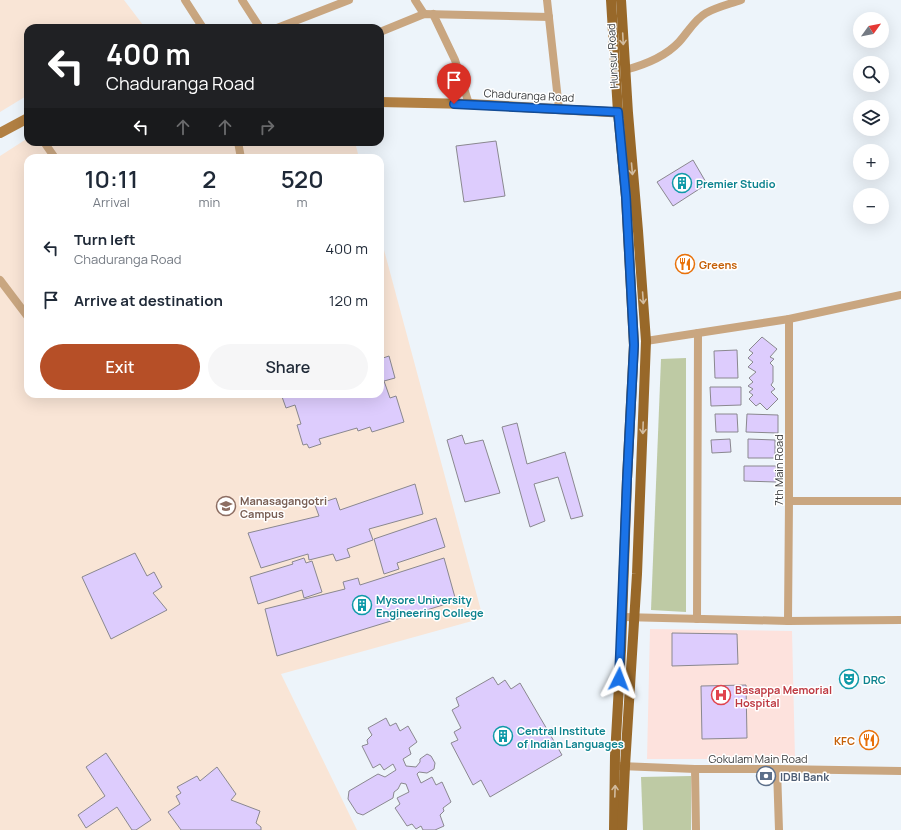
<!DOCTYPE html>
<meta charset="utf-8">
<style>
:root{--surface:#fff;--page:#f6f6f7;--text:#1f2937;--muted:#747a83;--accent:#b64f27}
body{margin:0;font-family:Manrope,sans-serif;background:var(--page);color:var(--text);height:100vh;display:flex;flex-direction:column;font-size:15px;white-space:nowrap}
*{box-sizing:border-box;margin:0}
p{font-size:13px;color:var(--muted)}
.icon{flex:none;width:22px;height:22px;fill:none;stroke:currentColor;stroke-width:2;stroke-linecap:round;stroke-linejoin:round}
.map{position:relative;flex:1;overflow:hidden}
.sheet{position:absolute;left:24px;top:154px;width:360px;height:244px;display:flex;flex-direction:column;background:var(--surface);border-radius:12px;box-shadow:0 4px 16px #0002}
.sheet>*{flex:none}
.hud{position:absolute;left:24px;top:24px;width:360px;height:122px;border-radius:12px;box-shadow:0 4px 16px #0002;background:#202124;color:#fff;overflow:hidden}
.needle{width:26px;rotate:57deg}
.tools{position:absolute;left:853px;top:12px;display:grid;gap:8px}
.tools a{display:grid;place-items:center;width:36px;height:36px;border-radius:50%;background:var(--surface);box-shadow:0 4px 16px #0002;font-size:20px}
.pin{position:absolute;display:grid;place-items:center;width:34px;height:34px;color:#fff;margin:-41px -17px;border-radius:50% 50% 50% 0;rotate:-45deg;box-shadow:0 0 4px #0007}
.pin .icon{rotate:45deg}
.me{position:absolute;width:44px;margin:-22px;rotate:3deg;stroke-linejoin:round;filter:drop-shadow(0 0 3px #0008)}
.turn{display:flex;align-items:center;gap:14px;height:84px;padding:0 16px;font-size:18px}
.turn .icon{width:52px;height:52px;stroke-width:2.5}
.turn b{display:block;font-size:28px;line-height:34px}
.lanes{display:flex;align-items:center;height:38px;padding:0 16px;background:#0003;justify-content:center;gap:20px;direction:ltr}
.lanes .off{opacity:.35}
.eta{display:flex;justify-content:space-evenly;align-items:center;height:68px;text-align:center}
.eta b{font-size:24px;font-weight:600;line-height:28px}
.button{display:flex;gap:8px;margin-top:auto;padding:8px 16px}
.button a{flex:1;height:46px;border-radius:24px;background:var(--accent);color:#fff;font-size:16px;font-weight:600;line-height:46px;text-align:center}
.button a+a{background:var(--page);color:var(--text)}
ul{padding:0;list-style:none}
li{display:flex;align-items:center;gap:12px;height:52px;padding:0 16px}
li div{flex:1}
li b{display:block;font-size:15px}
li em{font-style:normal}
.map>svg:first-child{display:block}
</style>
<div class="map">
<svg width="901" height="830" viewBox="0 0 901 830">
<rect width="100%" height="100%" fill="#edf4fa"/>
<!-- education -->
<g fill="#f9e5d6">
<path d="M0 0H124L143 25 138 28H28V95L0 112Z"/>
<path d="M28 138V142H355L359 158H28V394H380V235L483 618 281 674 357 830H0V156Z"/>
</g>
<!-- medical -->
<path fill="#fde2dd" d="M650 629 792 631 795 759H647Z"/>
<!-- green -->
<g fill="#becaa4">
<path d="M686 358V612L651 610 661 359Z"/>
<path d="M691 776V830H643L641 777Z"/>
</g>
<!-- building -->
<g fill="#ddccfd" stroke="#8a888f">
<path d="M496 141 505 196 464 202 456 146Z"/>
<path d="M693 160 707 184 673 206 657 182Z"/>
<path d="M762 337 777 349 770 357 774 359 770 363 773 366V382L771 385 775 389 771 392 778 399 767 410 760 403 756 406 749 399 753 395 749 392 753 389 748 386 753 382 749 378 756 372 748 367 753 362 748 358 753 353 749 350Z"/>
<path d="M737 350 738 378H715L714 351Z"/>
<path d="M389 356 395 378 384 381 390 398 396 396 404 422 372 432 370 427 358 431 357 428 319 439 321 444 309 448 307 444 303 445 297 425 301 424 295 405 286 408 281 394H380V359Z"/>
<path d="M710 387H741V405L711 406Z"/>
<path d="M715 414H737L738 432H716Z"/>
<path d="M747 414 778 415V433L746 432Z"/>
<path d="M517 423 527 464 565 452 583 516 571 519 558 477 534 484 545 521 530 527 502 427Z"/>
<path d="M462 435 465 444 483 440 500 493 465 502 447 440Z"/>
<path d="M730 439 731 452 712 453 711 440Z"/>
<path d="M748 439 775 440V458H748Z"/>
<path d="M744 466H776V482L744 481Z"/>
<path d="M415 484 423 514 369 529 373 540 347 549 350 557 336 561 333 554 309 560 308 554 261 568 248 533 319 516 315 505 336 498 340 510Z"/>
<path d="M436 518 445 547 397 563 399 569 384 574 374 539Z"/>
<path d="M135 553 147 576 154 572 162 587 153 593 167 610 111 639 82 577Z"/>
<path d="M304 558 306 563 312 561 322 592 304 598 302 590 258 604 250 577 293 564 292 562Z"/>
<path d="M444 558 456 601 277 656 265 609 345 589 343 582 358 578 360 585Z"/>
<path d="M672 633 737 634 738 664 672 666Z"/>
<path d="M493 677 498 685 505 680 511 689 520 683 562 755 490 797 481 780 473 785 451 743 458 740 454 732 461 728 452 710 459 706 456 698Z"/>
<path d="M746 685 747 738 702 739 701 686Z"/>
<path d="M386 718 390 726 396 723 400 731 408 726 417 742 409 748 411 754 403 759 406 766 416 767 420 762V759L427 754 431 756 435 763 434 769 427 773 419 772 417 774 421 783 432 777 436 785 442 782 451 802 443 808 444 811 440 815 444 826 435 830H423L421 826 416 829 412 824 407 826 395 808 400 804 397 798 409 792 406 784 401 783 398 789 394 792 393 798 363 815 357 813 348 799 349 791 378 774 385 777 396 770 393 764 384 770 380 764 373 768 362 746 368 744 367 740 372 735 368 728Z"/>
<path d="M106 753 151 820 136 830H132L117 807 86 828 78 815 105 796 86 767Z"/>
<path d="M217 767 236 794 231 800 260 811 256 823 261 827V830H181L168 812 180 804 176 796 181 793 177 787 197 776 200 781Z"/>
</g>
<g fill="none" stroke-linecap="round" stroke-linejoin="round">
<!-- street -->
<g stroke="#c9a680" stroke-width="8">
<path d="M185 0 203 28"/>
<path d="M242 0 260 28"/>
<path d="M415 0 424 14"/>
<path d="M547 0 559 109"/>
<path d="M433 14 455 60 469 104"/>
<path d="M277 28 349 0"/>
<path d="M380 32 424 14 549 17"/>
<path d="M625 70C644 65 665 57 679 42 688 32 695 19 706 13 717 7 730 4 741 0"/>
<path d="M44 142 55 158"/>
<path d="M238 142 241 158"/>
<path d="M0 280 28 317"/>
<path d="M646 341 789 319 901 295"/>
<path d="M789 501H901"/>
<path d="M622 617 788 621 901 620"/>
<path d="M697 619 698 333"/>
<path d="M788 621 789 501V319"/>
<path d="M620 766 695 769H777L901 771"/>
<path d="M695 769 696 830"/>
<path d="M777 769 779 830"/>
</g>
<!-- secondary -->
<g stroke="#b28043" stroke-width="10">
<path d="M380 102 469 104 626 113"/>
<path d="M0 133 28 118"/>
</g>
<!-- primary -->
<g stroke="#986829" stroke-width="10">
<path d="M611 0 618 112 626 197 634 345 627 479 621 650 615 756 614 830"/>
<path d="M621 0 628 113 638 231 646 341 637 574 625 766 622 830"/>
</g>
</g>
<!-- one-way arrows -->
<defs><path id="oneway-shaft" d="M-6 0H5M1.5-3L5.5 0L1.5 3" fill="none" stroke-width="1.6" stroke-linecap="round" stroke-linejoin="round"/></defs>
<g stroke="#d1bb9f">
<use href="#oneway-shaft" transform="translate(623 39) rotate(87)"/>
<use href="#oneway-shaft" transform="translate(632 169) rotate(85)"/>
<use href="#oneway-shaft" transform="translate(643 298) rotate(86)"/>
<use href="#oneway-shaft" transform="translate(643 428) rotate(92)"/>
<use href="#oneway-shaft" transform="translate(615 791) rotate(-88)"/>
</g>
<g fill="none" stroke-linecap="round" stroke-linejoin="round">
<!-- route casing -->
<g stroke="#114b97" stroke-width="10">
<path id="route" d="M454 104 618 112 626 197 634 345 627 479 619 679"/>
</g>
<!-- route -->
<use href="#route" stroke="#1a73e8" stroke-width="7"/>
</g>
<!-- icons -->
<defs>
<g id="building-ring" transform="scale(1)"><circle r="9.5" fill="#fff" stroke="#0f9aa8" stroke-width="1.5"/><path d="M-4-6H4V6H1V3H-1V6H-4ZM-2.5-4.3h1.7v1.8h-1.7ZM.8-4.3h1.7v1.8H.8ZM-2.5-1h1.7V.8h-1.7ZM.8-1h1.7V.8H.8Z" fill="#0f9aa8"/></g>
<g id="restaurant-ring" transform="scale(1)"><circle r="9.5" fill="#fff" stroke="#e8710a" stroke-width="1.5"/><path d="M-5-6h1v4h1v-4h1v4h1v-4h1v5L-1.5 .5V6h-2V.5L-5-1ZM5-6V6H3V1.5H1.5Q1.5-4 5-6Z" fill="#e8710a"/></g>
<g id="university-ring" transform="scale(1)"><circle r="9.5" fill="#fff" stroke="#8d6e63" stroke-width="1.5"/><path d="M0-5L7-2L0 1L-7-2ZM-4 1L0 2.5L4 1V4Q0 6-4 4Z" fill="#8d6e63"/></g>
<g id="theatre-ring" transform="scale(1)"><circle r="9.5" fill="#fff" stroke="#0f9aa8" stroke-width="1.5"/><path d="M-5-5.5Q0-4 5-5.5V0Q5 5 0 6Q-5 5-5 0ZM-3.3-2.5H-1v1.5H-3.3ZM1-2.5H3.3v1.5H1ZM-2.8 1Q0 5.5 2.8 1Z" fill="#0f9aa8"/></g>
<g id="hospital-ring" transform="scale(1)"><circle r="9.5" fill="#fff" stroke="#e0444e" stroke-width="1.5"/><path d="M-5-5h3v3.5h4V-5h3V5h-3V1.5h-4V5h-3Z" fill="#e0444e"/></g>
<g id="bank-ring" transform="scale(1)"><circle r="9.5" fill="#fff" stroke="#5c6f8a" stroke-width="1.5"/><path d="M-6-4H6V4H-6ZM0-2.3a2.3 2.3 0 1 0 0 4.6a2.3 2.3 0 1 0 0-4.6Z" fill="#5c6f8a"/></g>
</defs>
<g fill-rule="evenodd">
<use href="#building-ring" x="682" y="183"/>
<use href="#restaurant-ring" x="685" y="264"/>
<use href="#university-ring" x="226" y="506"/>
<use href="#building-ring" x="362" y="605"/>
<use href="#theatre-ring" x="849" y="679"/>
<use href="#hospital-ring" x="721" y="695"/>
<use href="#building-ring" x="503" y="736"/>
<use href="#restaurant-ring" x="869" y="740"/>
<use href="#bank-ring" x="766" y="776"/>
</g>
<g text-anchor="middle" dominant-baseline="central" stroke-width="3" stroke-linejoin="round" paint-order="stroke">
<!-- street labels -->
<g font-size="11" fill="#383b3d" stroke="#fff">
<text transform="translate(612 56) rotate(-93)">Hunsur Road</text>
<text transform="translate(529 95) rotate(3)">Chaduranga Road</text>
<text transform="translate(778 470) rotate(-90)">7th Main Road</text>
<text x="758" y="758">Gokulam Main Road</text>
</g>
<!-- culture labels -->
<g font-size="11" font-weight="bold" fill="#0d838f" stroke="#fff" text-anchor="start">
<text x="696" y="183">Premier Studio</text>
<text x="376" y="599">Mysore University<tspan x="376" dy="13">Engineering College</tspan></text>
<text x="863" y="679">DRC</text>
<text x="517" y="730">Central Institute<tspan x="517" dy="13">of Indian Languages</tspan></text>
</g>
<!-- food labels -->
<g font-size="11" font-weight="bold" fill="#c56008" stroke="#fff" text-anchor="start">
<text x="699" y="264">Greens</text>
<text x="855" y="740" text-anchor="end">KFC</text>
</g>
<!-- education labels -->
<g font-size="11" font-weight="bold" fill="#785e54" stroke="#fff" text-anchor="start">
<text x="240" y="500">Manasagangotri<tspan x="240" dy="13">Campus</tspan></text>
</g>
<!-- health labels -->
<g font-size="11" font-weight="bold" fill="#be3a42" stroke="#fff" text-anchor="start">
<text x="735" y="689">Basappa Memorial<tspan x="735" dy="13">Hospital</tspan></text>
</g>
<!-- service labels -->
<g font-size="11" font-weight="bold" fill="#4e5e75" stroke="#fff" text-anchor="start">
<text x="780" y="776">IDBI Bank</text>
</g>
</g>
</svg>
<div class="tools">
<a><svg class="needle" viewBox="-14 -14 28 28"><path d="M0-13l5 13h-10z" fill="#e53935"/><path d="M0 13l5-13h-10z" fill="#747a83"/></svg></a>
<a><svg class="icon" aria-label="search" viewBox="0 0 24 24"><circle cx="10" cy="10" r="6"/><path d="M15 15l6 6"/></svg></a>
<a><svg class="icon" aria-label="layers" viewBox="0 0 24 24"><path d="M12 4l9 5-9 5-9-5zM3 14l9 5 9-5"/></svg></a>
<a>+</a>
<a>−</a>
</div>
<div class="pin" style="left:454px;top:104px;background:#d93025"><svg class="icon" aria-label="arrive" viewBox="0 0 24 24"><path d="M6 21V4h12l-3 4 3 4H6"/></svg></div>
<svg class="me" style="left:619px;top:679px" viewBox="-20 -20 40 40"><path d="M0-17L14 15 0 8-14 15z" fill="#1a73e8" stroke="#fff" stroke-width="4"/></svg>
<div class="hud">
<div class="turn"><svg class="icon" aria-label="left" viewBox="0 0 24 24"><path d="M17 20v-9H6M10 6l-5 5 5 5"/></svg><div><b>400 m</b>Chaduranga Road</div></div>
<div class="lanes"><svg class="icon" aria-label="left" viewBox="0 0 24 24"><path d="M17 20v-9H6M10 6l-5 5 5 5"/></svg><svg class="icon off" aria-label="ahead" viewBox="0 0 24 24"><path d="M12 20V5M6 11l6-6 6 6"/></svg><svg class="icon off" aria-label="ahead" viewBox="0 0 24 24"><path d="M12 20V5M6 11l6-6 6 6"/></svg><svg class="icon off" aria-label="right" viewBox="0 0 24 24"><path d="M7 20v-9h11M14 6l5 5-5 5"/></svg></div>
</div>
<section class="sheet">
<div class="eta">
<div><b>10:11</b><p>Arrival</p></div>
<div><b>2</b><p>min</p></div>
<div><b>520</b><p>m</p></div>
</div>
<ul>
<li><svg class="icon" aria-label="left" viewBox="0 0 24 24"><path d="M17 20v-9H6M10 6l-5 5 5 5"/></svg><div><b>Turn left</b><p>Chaduranga Road</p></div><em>400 m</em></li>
<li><svg class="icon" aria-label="arrive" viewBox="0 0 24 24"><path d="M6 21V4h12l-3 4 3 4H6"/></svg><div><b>Arrive at destination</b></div><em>120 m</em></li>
</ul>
<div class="button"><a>Exit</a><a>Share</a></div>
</section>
</div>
